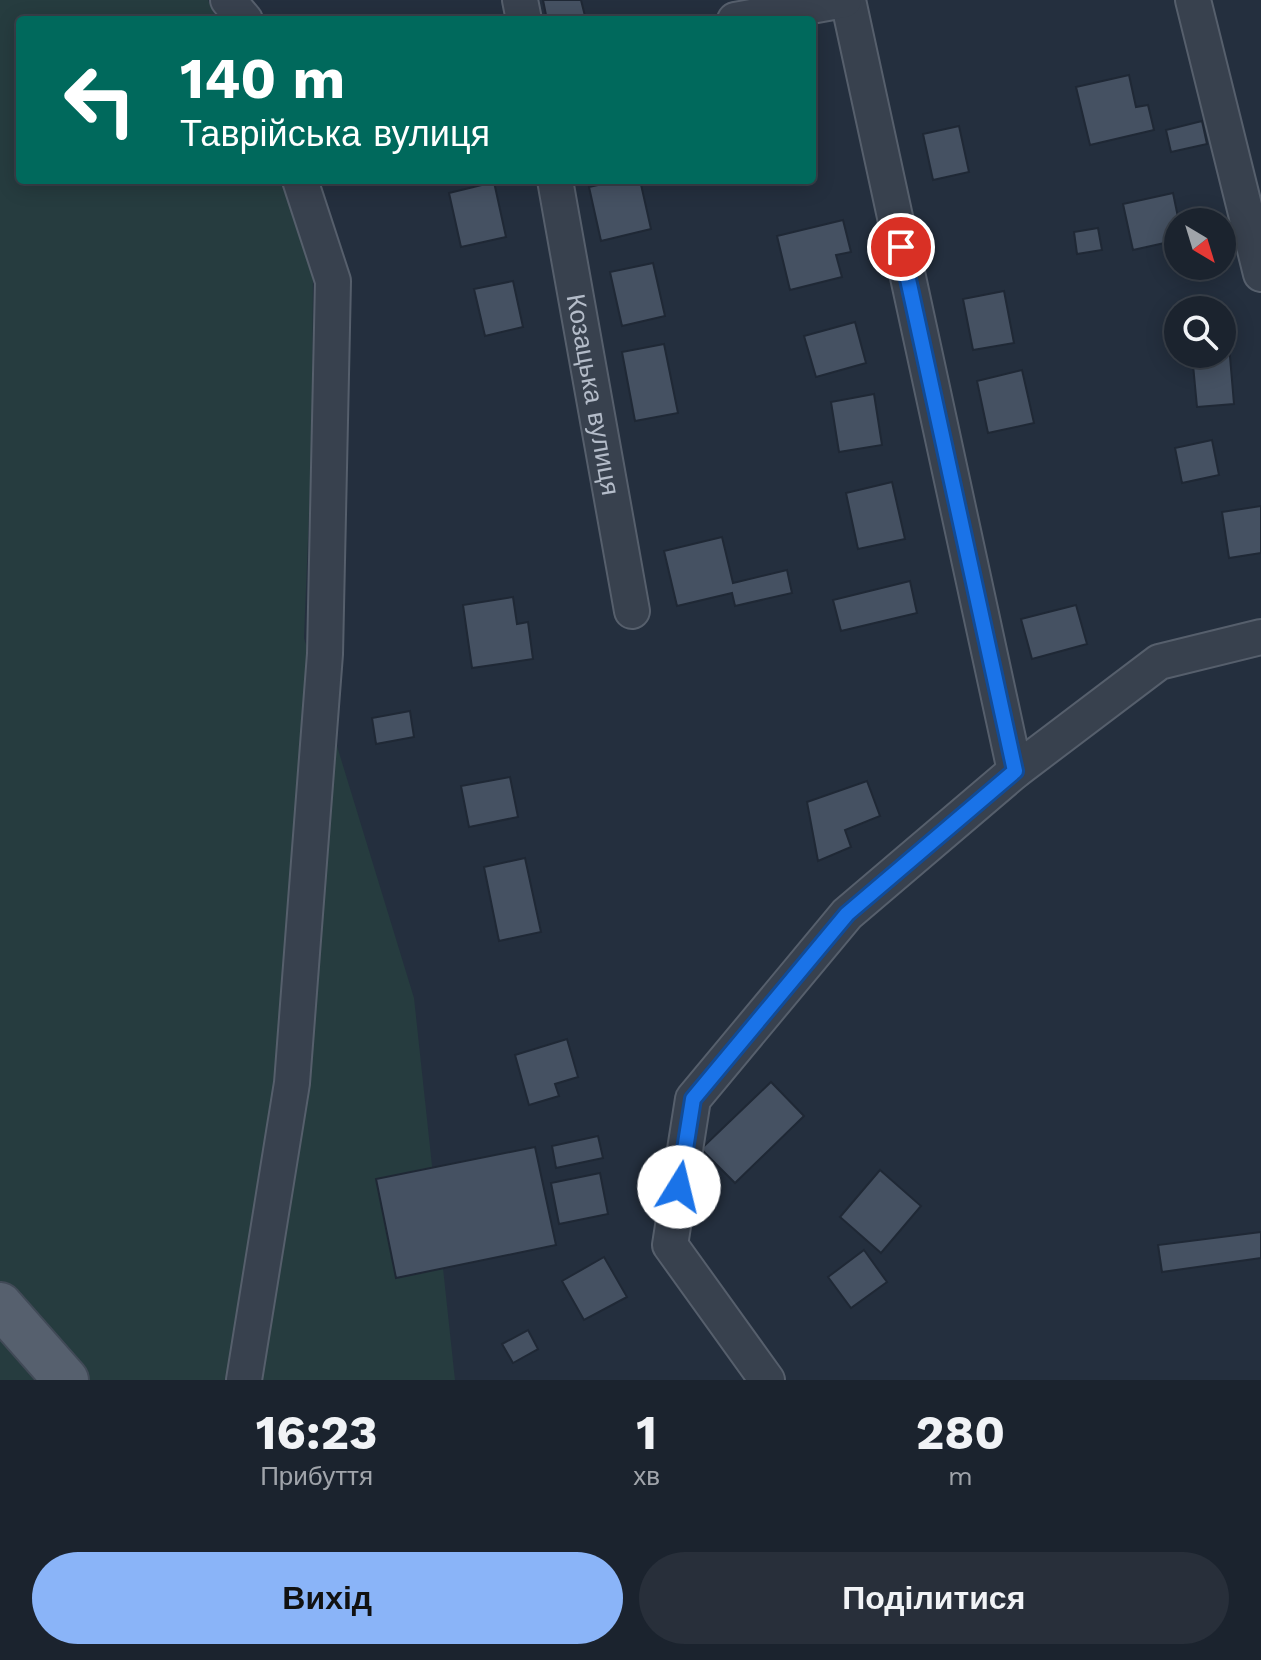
<!DOCTYPE html>
<html lang="uk">
<meta charset="utf-8">
<style>
:root{--surface:#1b232e;--page:#282f3a;--text:#f1f3f6;--muted:#a0a4aa;--line:#39404a;--accent:#8ab4f8}
body{margin:0;font-family:"Work Sans",sans-serif;background:var(--page);color:var(--text);height:100vh;display:flex;flex-direction:column;font-size:30px;white-space:nowrap}
*{box-sizing:border-box;margin:0}
p{font-size:26px;color:var(--muted)}
.icon{flex:none;width:44px;height:44px;fill:none;stroke:currentColor;stroke-width:2;stroke-linecap:round;stroke-linejoin:round}
.map{position:relative;height:1380px;overflow:hidden}
.panel{display:flex;flex-direction:column;background:var(--surface);flex:1}
.panel>*{flex:none}
.banner{position:absolute;left:16px;top:16px;width:800px;height:168px;border-radius:8px;box-shadow:0 4px 20px #0003,0 0 0 2px var(--line);background:#00695c;color:#fff;overflow:hidden}
.needle{width:52px;rotate:142deg}
.controls{position:absolute;left:1164px;top:208px;display:grid;gap:16px}
.controls a{display:grid;place-items:center;width:72px;height:72px;border-radius:50%;background:var(--surface);box-shadow:0 4px 20px #0003,0 0 0 2px var(--line);font-size:40px}
.pin{position:absolute;display:grid;place-items:center;width:68px;height:68px;color:#fff;margin:-34px;border:4px solid #fff;border-radius:50%;box-shadow:0 2px 8px #0007}
.me{position:absolute;width:88px;margin:-44px;rotate:9deg;stroke-linejoin:round;filter:drop-shadow(0 0 6px #0008)}
.turn{display:flex;align-items:center;gap:28px;height:168px;padding:0 32px;font-size:36px}
.turn .icon{width:104px;height:104px;stroke-width:2.5}
.turn b{display:block;font-size:56px;line-height:68px}
.eta{display:flex;justify-content:space-evenly;align-items:center;height:136px;text-align:center}
.eta b{font-size:48px;font-weight:700;line-height:56px}
.primary-button{display:flex;gap:16px;margin-top:auto;padding:16px 32px}
.primary-button a{flex:1;height:92px;border-radius:48px;background:var(--accent);color:#111;font-size:32px;font-weight:700;line-height:92px;text-align:center}
.primary-button a+a{background:var(--page);color:var(--text)}
.map>svg:first-child{display:block}
</style>
<div class="map">
<svg width="1261" height="1380" viewBox="0 0 1261 1380">
<rect width="100%" height="100%" fill="#242f3e"/>
<!-- green -->
<path fill="#263c3f" d="M0 0H208L217 20H20V180H290L313 272 312 439 304 638 414 998 455 1380H0Z"/>
<!-- building -->
<g fill="#455162" stroke="#1f2835" stroke-width="2">
<path d="M543 0H581L586 20H547Z"/>
<path d="M1129 75 1136 107 1148 105 1154 130 1090 145 1076 87Z"/>
<path d="M1202 121 1207 144 1171 152 1166 130Z"/>
<path d="M959 126 969 172 933 180 923 134Z"/>
<path d="M620 180H640L651 229 601 241 589 187Z"/>
<path d="M494 182 506 237 461 247 449 193Z"/>
<path d="M1173 193 1179 222 1178 240 1133 250 1123 204Z"/>
<path d="M843 220 851 252 836 255 842 277 790 290 777 236Z"/>
<path d="M1098 228 1102 250 1077 254 1074 232Z"/>
<path d="M653 263 665 316 622 326 610 272Z"/>
<path d="M513 281 523 327 485 336 474 289Z"/>
<path d="M1004 291 1014 343 973 350 963 299Z"/>
<path d="M855 322 866 363 816 377 804 336Z"/>
<path d="M1228 333 1234 404 1197 407 1192 354H1222V334Z"/>
<path d="M664 344 678 413 635 421 622 352Z"/>
<path d="M1022 370 1034 423 988 433 977 381Z"/>
<path d="M874 394 882 445 839 452 831 402Z"/>
<path d="M1212 440 1219 475 1182 483 1175 448Z"/>
<path d="M892 482 905 539 858 549 846 493Z"/>
<path d="M1261 506V553L1229 558 1222 512Z"/>
<path d="M722 537 733 583 787 570 792 593 735 606 732 593 677 606 664 551Z"/>
<path d="M910 581 917 613 841 631 833 600Z"/>
<path d="M513 597 517 624 528 622 533 659 472 668 463 605Z"/>
<path d="M1076 605 1087 644 1032 659 1021 619Z"/>
<path d="M410 711 414 737 376 744 372 718Z"/>
<path d="M510 777 518 817 469 827 461 786Z"/>
<path d="M867 781 880 816 845 830 851 847 818 861 807 802Z"/>
<path d="M525 858 541 932 499 941 484 867Z"/>
<path d="M567 1039 578 1077 555 1084 559 1096 529 1105 515 1055Z"/>
<path d="M771 1082 804 1116 735 1183 701 1149Z"/>
<path d="M598 1136 603 1158 556 1168 552 1146Z"/>
<path d="M535 1147 556 1245 396 1278 376 1179Z"/>
<path d="M880 1170 921 1206 881 1253 840 1217Z"/>
<path d="M600 1173 608 1214 559 1224 551 1183Z"/>
<path d="M1261 1232V1258L1162 1272 1158 1245Z"/>
<path d="M864 1250 887 1282 851 1308 828 1277Z"/>
<path d="M604 1257 627 1297 584 1320 562 1281Z"/>
<path d="M528 1330 538 1349 513 1363 502 1344Z"/>
</g>
<g fill="none" stroke-linecap="round" stroke-linejoin="round">
<!-- minor casing -->
<g stroke="#565f6c" stroke-width="38">
<g id="minor">
<path d="M228 0 245 20"/>
<path d="M520 0 524 20"/>
<path d="M848 0 1015 771"/>
<path d="M1193 0 1261 274"/>
<path d="M735 20 844 0"/>
<path id="s1" d="M555 180 632 611"/>
<path d="M244 1380 292 1083 325 654 333 281 300 180"/>
<path d="M767 1380 670 1245 693 1099 847 914 1015 771 1159 662 1261 637"/>
</g>
</g>
<!-- major casing -->
<g stroke="#414a57" stroke-width="48">
<path id="major" d="M0 1305 66 1380"/>
</g>
<!-- minor -->
<use href="#minor" stroke="#38414e" stroke-width="34"/>
<!-- major -->
<use href="#major" stroke="#56606e" stroke-width="44"/>
</g>
<g fill="none" stroke-linecap="round" stroke-linejoin="round">
<!-- route casing -->
<g stroke="#114b97" stroke-width="20">
<path id="route" d="M679 1187 693 1099 847 914 1015 771 901 247"/>
</g>
<!-- route -->
<use href="#route" stroke="#1a73e8" stroke-width="14"/>
</g>
<g text-anchor="middle" dominant-baseline="central" stroke-width="8" stroke-linejoin="round" paint-order="stroke">
<!-- street labels -->
<g font-size="26" fill="#b4bcc9" stroke="#1d2633">
<text stroke="none"><textPath href="#s1" startOffset="218">Козацька вулиця</textPath></text>
</g>
</g>
</svg>
<div class="controls">
<a><svg class="needle" viewBox="-14 -14 28 28"><path d="M0-13l5 13h-10z" fill="#e53935"/><path d="M0 13l5-13h-10z" fill="#a0a4aa"/></svg></a>
<a><svg class="icon" aria-label="search" viewBox="0 0 24 24"><circle cx="10" cy="10" r="6"/><path d="M15 15l6 6"/></svg></a>
</div>
<div class="pin" style="left:901px;top:247px;background:#d93025"><svg class="icon" aria-label="arrive" viewBox="0 0 24 24"><path d="M6 21V4h12l-3 4 3 4H6"/></svg></div>
<svg class="me" style="left:679px;top:1187px" viewBox="-20 -20 40 40"><circle r="19" fill="#fff"/><path d="M0-13L10 11 0 6-10 11z" fill="#1a73e8"/></svg>
<div class="banner">
<div class="turn"><svg class="icon" aria-label="left" viewBox="0 0 24 24"><path d="M17 20v-9H6M10 6l-5 5 5 5"/></svg><div><b>140 m</b>Таврійська вулиця</div></div>
</div>
</div>
<section class="panel">
<div class="eta">
<div><b>16:23</b><p>Прибуття</p></div>
<div><b>1</b><p>хв</p></div>
<div><b>280</b><p>m</p></div>
</div>
<div class="primary-button"><a>Вихід</a><a>Поділитися</a></div>
</section>
